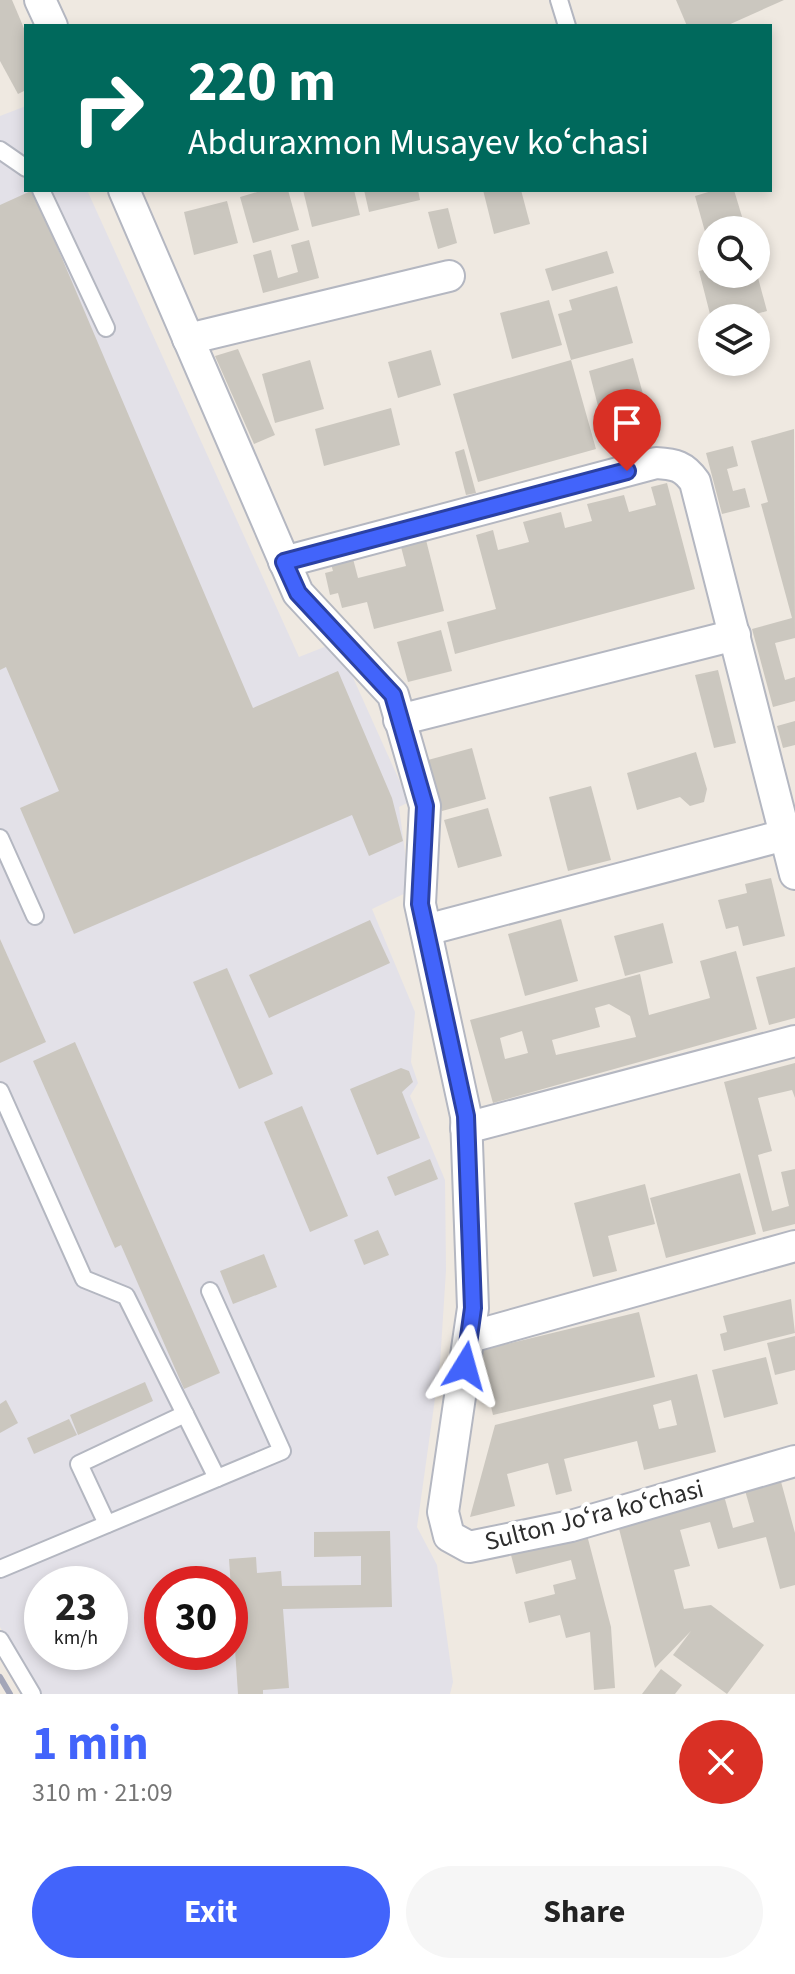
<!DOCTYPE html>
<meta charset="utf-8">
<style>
:root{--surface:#fff;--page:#f6f6f6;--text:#222;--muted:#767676;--accent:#4264fb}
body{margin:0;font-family:"Source Sans 3",sans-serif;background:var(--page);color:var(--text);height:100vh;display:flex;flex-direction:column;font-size:30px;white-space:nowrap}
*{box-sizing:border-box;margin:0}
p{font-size:26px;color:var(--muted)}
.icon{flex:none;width:44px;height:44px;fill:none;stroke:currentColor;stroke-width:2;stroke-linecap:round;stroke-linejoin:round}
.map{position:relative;height:1694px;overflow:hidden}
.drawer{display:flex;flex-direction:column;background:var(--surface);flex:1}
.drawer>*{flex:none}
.banner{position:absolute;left:24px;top:24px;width:748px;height:168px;border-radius:0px;box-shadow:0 4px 12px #0003;background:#00695c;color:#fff;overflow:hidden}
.controls{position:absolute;left:698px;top:216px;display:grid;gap:16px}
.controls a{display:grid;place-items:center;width:72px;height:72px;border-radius:50%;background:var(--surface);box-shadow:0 4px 12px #0003;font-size:40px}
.speed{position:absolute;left:24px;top:1566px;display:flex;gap:16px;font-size:40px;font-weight:700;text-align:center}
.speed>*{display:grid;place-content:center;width:104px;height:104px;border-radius:50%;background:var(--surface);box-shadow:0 4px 12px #0003;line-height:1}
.speed small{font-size:20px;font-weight:400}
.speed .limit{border:12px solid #d22;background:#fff;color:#111}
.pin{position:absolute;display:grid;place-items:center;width:68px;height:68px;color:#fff;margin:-82px -34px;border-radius:50% 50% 50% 0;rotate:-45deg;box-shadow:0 0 8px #0007}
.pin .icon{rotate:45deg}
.me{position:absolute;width:88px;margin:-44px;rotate:8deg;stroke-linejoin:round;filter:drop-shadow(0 0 6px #0008)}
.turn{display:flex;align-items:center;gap:28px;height:168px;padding:0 32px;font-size:36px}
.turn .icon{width:104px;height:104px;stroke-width:2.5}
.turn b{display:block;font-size:56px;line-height:68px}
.round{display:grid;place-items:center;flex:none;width:84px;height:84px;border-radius:42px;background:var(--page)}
.overview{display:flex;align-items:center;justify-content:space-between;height:136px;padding:0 32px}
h1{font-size:48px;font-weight:700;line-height:60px;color:var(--accent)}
.action{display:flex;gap:16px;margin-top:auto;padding:16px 32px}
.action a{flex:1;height:92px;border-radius:48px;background:var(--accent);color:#fff;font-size:32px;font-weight:700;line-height:92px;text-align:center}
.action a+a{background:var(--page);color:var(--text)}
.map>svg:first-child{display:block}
</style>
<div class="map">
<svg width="795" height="1694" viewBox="0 0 795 1694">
<rect width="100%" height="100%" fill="#efe9e1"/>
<!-- industrial -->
<path fill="#e3e1e8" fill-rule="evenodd" d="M26 106V190H87L299 657 337 642 409 802 399 807 410 891 372 909 415 1012 411 1062 418 1083 410 1096 445 1180 446 1270 440 1363 417 1527 437 1565 453 1682 450 1694H40L0 1627V116ZM42 1584H110V1652H42ZM162 1584H230V1652H162Z"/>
<!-- building -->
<g fill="#cbc7bf" fill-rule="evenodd">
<path d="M0 0H12L26 33V90L18 94 0 61Z"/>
<path d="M676 0H784L726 26H687Z"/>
<path d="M33 190 253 708 338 671 392 798 403 841 369 856 352 815 74 934 20 808 59 791 6 667 0 670V205Z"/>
<path d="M264 190H288L299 230 253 243 240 197Z"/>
<path d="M303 190H354L360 215 312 227Z"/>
<path d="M364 190H418L420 200 369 212Z"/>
<path d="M483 190H521L530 224 494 234Z"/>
<path d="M715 190H734L746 230H712L711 253 695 196Z"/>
<path d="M227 201 238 243 194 255 184 212Z"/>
<path d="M448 208 457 243 438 249 428 212Z"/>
<path d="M309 240 319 278 263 293 253 255 271 250 278 278 298 272 291 245Z"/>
<path d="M607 251 614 273 552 291 545 269Z"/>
<path d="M712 268V274H757L767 311 742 318H711L699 271Z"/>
<path d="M617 286 633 343 571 360 596 449 478 482 453 394 571 360 558 314 572 310 569 300Z"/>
<path d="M549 300 562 345 512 359 500 313Z"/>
<path d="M238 349 275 435 254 444 215 356Z"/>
<path d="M431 350 441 385 398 398 388 362Z"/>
<path d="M633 358 643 394 598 406 589 371Z"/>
<path d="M310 360 324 409 275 423 262 374Z"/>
<path d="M391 408 400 445 324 466 315 429Z"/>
<path d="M794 429 795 638 775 643 785 680 795 677V701L773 707 752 629 792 618 761 504 768 502 751 441Z"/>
<path d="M733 446 738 466 727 469 733 491 745 488 750 507 722 514 706 453Z"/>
<path d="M464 449 476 493 466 495 455 452Z"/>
<path d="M667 483 695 589 455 654 447 622 496 609 476 535 493 530 498 550 529 542 523 522 561 512 565 528 592 521 587 504 624 495 629 512 656 505 651 487Z"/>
<path d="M425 536 444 611 374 629 367 602 342 608 338 593 330 595 325 573 333 571 330 561 352 555 358 578 406 566 400 543Z"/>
<path d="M441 630 452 671 408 682 397 642Z"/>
<path d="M718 670 736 743 714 748 695 675Z"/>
<path d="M795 721V745L783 748 777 726Z"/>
<path d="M472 748 486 799 442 811 428 760Z"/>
<path d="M696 752 707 789 704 802 690 806 680 797 637 810 627 773Z"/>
<path d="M591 786 611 860 568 871 549 797Z"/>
<path d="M488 808 502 856 458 868 444 820Z"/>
<path d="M771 878 785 936 743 946 738 926 726 929 718 900 747 893 745 884Z"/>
<path d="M561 919 578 981 525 996 508 934Z"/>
<path d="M370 920 390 963 269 1018 249 975Z"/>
<path d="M663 923 673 963 625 976 614 936Z"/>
<path d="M0 939 46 1042 0 1063Z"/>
<path d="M736 951 757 1029 493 1103 470 1020 640 974 649 1015 710 998 700 961ZM609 1004 630 1016 636 1037 556 1055 552 1040 600 1027 595 1008ZM522 1031 528 1053 505 1059 500 1038Z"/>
<path d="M795 967V1018L769 1025 756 977Z"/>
<path d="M227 968 273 1074 239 1089 193 982Z"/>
<path d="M75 1042 220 1373 184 1389 121 1245 115 1248 33 1061Z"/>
<path d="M795 1063V1098L792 1090 758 1098 772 1151 758 1155 772 1211 789 1206 781 1172 795 1169V1224L763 1232 724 1082Z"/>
<path d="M401 1068 409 1071 413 1082 402 1092 420 1138 377 1155 350 1089Z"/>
<path d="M302 1106 348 1216 310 1232 264 1122Z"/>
<path d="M430 1159 438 1179 395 1196 387 1177Z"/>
<path d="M740 1173 756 1234 666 1258 650 1198Z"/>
<path d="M645 1184 655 1224 608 1236 617 1271 593 1277 574 1203Z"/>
<path d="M378 1230 389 1255 364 1265 354 1240Z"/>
<path d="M264 1254 277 1287 233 1304 220 1271Z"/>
<path d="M791 1299 795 1333 724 1351 720 1334 727 1332 723 1316Z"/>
<path d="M639 1312 655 1377 493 1415 478 1351Z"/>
<path d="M795 1336V1370L775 1375 767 1343Z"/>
<path d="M766 1357 778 1404 724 1418 712 1370Z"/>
<path d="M697 1374 716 1452 644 1470 637 1441 564 1459 572 1491 556 1495 548 1463 507 1474 515 1506 470 1517 495 1425ZM671 1400 677 1425 659 1429 653 1405Z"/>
<path d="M145 1382 153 1401 78 1435 70 1415Z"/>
<path d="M6 1400 18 1423 0 1433V1404Z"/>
<path d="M69 1419 77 1435 34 1454 27 1438Z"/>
<path d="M780 1478 795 1533V1585L780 1589 766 1537 718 1549 710 1522 680 1530 690 1566 674 1570 684 1609 711 1605 764 1645 727 1694 673 1655 691 1631 655 1668 617 1521 723 1492 733 1528 754 1522 744 1487Z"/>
<path d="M390 1531 392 1607 283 1609 289 1688 263 1690V1694H238L229 1559 256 1557 257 1573 281 1571 282 1586 361 1585V1556L314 1557V1532Z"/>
<path d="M587 1535 611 1627 615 1688 594 1690 590 1632 566 1638 560 1615 529 1623 524 1602 555 1594 553 1585 576 1579 571 1560 516 1574 511 1555Z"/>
<path d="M661 1669 682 1685 675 1694H642Z"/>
</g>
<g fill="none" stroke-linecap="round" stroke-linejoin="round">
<!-- service casing -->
<g stroke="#b4b7c1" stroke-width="20">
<g id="service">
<path d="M559 0 567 26"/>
<path d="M0 150 26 168"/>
<path d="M41 190 106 328"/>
<path d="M0 838 35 916"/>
<path d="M0 1091 84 1279 126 1296 217 1478"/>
<path d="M107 1524 79 1464 185 1414"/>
<path d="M0 1569 282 1451 210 1291"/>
<path d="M0 1640 32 1694"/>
</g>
</g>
<!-- minor casing -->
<g stroke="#b4b7c1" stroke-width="34">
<g id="minor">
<path d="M40 0 52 26"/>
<path d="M124 190 298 593 393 695 425 806 420 904 466 1116 473 1308 443 1512 449 1536 469 1547 571 1526 795 1461"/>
<path d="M188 339 449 276"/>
<path d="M284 562 656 463C675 464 684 466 695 482L795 874"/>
<path d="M399 720 735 635"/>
<path d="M426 930 785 835"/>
<path d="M466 1128 795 1041"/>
<path d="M470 1337 795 1246"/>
</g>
</g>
<!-- service -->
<use href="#service" stroke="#fff" stroke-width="16"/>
<!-- minor -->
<use href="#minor" stroke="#fff" stroke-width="30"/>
<!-- rail -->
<path stroke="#a3a6b8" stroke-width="6" d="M0 1677 10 1694"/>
</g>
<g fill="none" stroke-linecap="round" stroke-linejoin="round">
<!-- route casing -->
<g stroke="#2b41a3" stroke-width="20">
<path id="route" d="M465 1366 473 1308 466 1116 420 904 425 806 393 695 298 593 284 562 627 471"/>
</g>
<!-- route -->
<use href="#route" stroke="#4264fb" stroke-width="14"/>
</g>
<g text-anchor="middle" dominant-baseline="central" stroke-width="8" stroke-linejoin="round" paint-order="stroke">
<!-- street labels -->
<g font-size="26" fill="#2e2e2e" stroke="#fff">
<text transform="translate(594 1515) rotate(-14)">Sulton Joʻra koʻchasi</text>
</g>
</g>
</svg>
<div class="controls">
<a><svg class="icon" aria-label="search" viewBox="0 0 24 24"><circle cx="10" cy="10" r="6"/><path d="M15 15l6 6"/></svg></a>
<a><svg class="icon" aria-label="layers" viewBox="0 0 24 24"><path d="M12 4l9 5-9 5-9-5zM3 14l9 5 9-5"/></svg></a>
</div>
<div class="speed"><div>23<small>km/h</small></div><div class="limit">30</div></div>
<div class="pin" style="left:627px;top:471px;background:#d93025"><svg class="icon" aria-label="arrive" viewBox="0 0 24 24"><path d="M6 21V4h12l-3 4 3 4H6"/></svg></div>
<svg class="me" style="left:465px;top:1366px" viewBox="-20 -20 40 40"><path d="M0-17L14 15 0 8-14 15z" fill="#4264fb" stroke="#fff" stroke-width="4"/></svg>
<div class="banner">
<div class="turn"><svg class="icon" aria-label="right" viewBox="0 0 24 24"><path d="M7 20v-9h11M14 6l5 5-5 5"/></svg><div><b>220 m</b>Abduraxmon Musayev koʻchasi</div></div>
</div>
</div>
<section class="drawer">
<div class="overview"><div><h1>1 min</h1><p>310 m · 21:09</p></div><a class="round" style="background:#d93025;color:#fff"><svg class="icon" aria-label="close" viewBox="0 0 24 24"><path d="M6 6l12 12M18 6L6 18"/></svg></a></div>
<div class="action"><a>Exit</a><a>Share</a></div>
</section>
